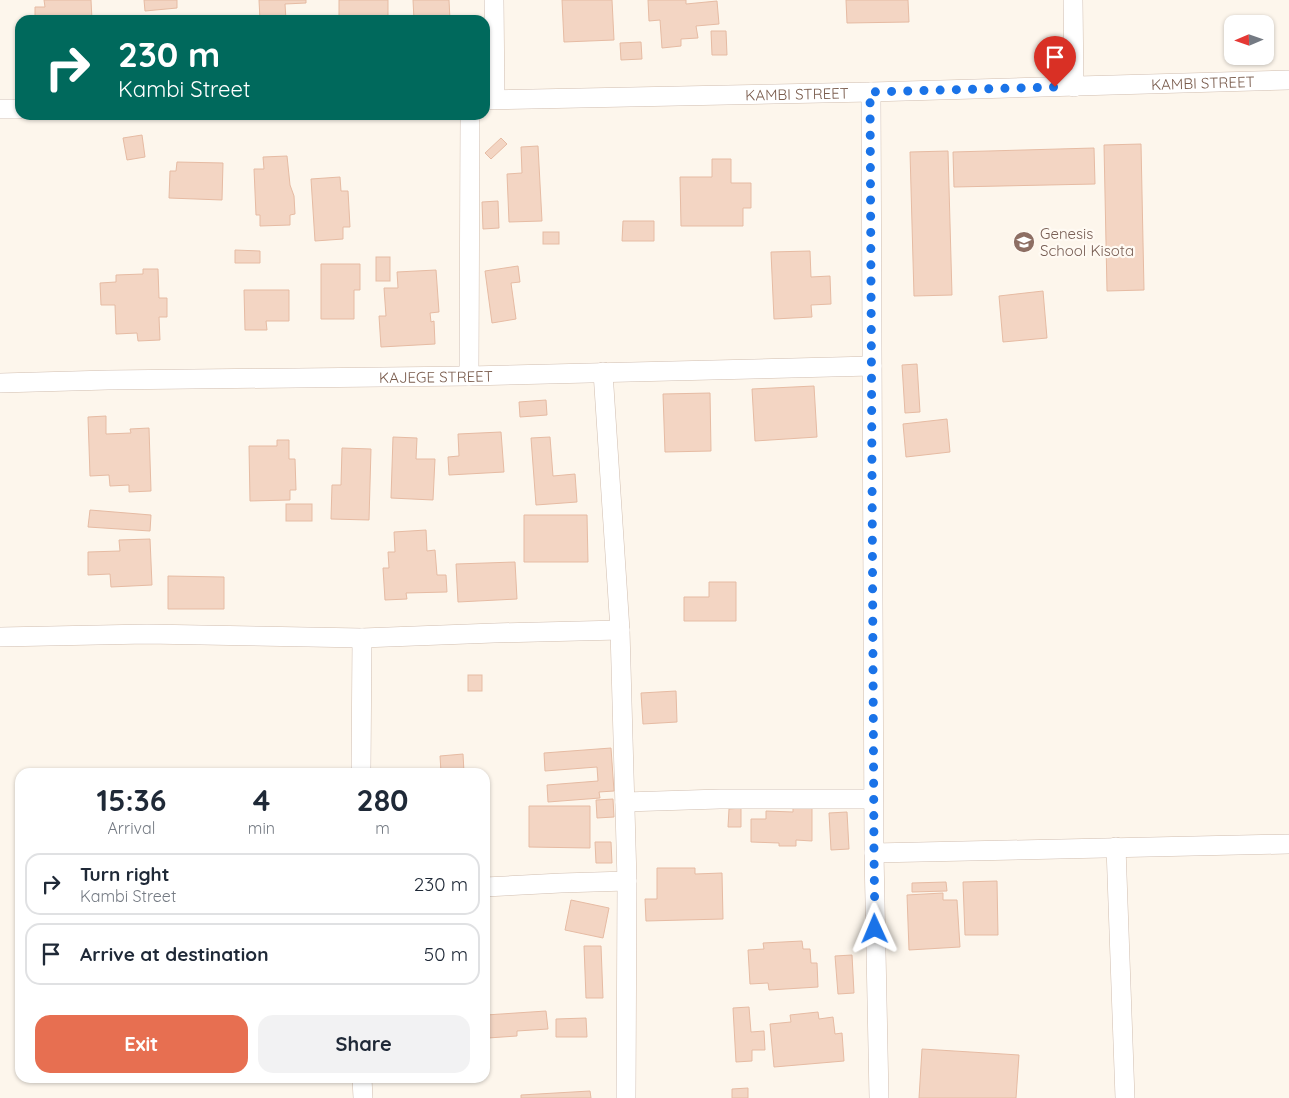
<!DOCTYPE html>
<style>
:root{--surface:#fff;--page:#f2f2f3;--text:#1f2937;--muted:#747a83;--line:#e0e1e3;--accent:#e76f51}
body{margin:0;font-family:Quicksand,sans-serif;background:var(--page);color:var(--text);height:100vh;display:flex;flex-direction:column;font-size:19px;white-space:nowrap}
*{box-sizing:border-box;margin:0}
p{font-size:16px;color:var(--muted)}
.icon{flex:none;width:28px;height:28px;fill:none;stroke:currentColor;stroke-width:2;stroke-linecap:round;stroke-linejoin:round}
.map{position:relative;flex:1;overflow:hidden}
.side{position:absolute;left:15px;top:768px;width:475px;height:315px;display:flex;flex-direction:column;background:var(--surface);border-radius:15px;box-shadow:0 1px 4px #0004}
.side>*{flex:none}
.hud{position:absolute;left:15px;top:15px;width:475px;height:105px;border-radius:15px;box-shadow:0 1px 4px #0004;background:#00695c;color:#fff;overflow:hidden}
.needle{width:32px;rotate:268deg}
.fabs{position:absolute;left:1224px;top:15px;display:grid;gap:10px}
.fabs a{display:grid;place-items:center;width:50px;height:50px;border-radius:10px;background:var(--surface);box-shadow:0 1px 4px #0004;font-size:25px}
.pin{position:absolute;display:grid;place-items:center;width:42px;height:42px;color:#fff;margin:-51px -21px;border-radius:50% 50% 50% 0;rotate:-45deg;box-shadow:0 0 5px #0007}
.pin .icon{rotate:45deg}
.me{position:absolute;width:55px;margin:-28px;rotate:359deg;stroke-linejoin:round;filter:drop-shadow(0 0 4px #0008)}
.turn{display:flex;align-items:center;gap:18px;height:105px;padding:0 20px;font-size:22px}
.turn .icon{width:65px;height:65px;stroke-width:2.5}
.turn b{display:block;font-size:35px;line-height:42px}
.eta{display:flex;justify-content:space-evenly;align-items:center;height:85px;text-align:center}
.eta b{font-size:30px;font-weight:700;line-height:35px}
.action{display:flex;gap:10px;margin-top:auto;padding:10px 20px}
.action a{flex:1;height:58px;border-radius:15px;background:var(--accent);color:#fff;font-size:20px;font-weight:700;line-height:58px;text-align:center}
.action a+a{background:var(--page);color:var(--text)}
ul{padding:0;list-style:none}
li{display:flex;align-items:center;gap:15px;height:62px;margin:0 10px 8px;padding:0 10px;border:2px solid var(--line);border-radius:15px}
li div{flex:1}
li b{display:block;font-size:19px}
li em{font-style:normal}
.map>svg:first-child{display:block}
</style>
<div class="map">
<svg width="1289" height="1098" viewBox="0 0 1289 1098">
<rect width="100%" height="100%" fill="#fdf6ec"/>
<!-- building -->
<g fill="#f3d5c3" stroke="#e6bba3">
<path d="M44 0H91L92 20H35V7H45Z"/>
<path d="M144 0H177V8L145 11Z"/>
<path d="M259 0H306V3L285 4 286 20H260Z"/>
<rect x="339" y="0" width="49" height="20"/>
<path d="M413 0H449L450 20H414Z"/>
<path d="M562 0H612L614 40 564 42Z"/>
<path d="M648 0H686V4L717 1 719 24 696 26 698 38 681 39V46L662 48 660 20 649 21Z"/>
<path d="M846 0H908L909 22 847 23Z"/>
<path d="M711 31H726L727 55H712Z"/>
<path d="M641 42 642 59 621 60 620 43Z"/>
<path d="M142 135 145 157 127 160 123 138Z"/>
<path d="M501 138 507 144 491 159 485 153Z"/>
<path d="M1141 144 1144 290 1107 291 1104 145Z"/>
<path d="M538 146 542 221 509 222 507 174 522 173 521 147Z"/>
<path d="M1094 148 1095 184 954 187 953 152Z"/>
<path d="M948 151 952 295 914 296 910 152Z"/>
<path d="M287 156 290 185 294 196 295 214 290 215V225L260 226V215H256L254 169H264L263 157Z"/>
<path d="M712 159H731V183H751V208H743V226H681L680 177H712Z"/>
<path d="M177 162 223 163 222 200 169 198 170 171H176Z"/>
<path d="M340 177 341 191H348L350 227H343V239L315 241 311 179Z"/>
<path d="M498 201 499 228 483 229 482 202Z"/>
<path d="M623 221H654V241H622Z"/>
<rect x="543" y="232" width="16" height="12"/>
<path d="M235 250 260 251V263H235Z"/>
<path d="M810 251 811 277 830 276 831 304 811 305 812 317 774 319 771 252Z"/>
<rect x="376" y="257" width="14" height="24"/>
<path d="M321 264H360V290H354V319H321Z"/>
<path d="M518 266 520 282 511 283 516 319 492 323 485 271Z"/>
<path d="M143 269H158L159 298H167V317H159L160 340 138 341 137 333 116 334 115 305H101L100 283 116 282V275L143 274Z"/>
<path d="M436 270 439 312 430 313 431 322 434 321 435 344 381 347 379 316H386L384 288H398L397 272Z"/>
<path d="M244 290H289V321H266L267 330H245Z"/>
<path d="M1043 291 1047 338 1003 342 999 296Z"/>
<path d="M917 364 920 412 905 413 902 365Z"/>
<path d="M814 386 817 437 755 441 752 389Z"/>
<path d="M710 393 711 451 665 452 663 394Z"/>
<path d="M546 400 547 415 520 417 519 402Z"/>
<path d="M106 416V434L131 433 130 429 149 428 151 491 129 492V485L110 486 109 475 90 476 88 417Z"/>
<path d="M947 419 950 452 906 457 903 424Z"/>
<path d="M501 432 504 472 449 475 448 457 459 456 458 434Z"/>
<path d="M393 437 417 438 416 459H435L433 500 391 498Z"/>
<path d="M550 437 553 476 575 474 577 502 536 505 531 438Z"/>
<path d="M277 440H289V459H295L296 490H290V500L250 501 249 446H277Z"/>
<path d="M342 448 371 449 369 520 331 519 332 485H341Z"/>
<rect x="286" y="504" width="26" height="17"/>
<path d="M90 510 151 515 150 531 88 527Z"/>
<path d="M524 515H587L588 562H524Z"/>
<path d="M426 530 427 551 435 550 437 575H446L447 592 406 593 407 599 385 600 383 568H389L388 552H395L394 532Z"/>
<path d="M150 539 152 585 111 587 110 574 88 575V552L120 551 119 540Z"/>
<path d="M515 562 517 599 458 602 456 564Z"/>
<path d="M168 576 224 577V609H168Z"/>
<path d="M709 582H736V621H684V597H709Z"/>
<rect x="468" y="675" width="14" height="16"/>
<path d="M676 691 677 722 643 724 641 693Z"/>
<path d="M611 748 614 791 599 792 600 798 548 802 547 785 598 781 597 767 545 771 544 753Z"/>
<path d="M463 754 464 772H441L440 756Z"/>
<path d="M613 799 614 817 597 818 596 800Z"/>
<path d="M529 806H590V848L529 847Z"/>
<path d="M793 806 812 807V841L796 840V846H779V843L751 842V819H766V811L793 812Z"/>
<path d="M741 808V827H728L729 809Z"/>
<path d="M847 812 849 849 831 850 829 813Z"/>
<path d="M595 842H611L612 863H596Z"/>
<path d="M657 868H695V874L722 873 723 919 646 921 645 899H657Z"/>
<path d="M997 881 998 935H965L963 882Z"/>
<path d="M946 882 947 891 912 892V883Z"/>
<path d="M943 893V900H957L960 947 909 950 907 895Z"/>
<path d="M571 900 609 908 603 938 565 930Z"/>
<path d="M802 941 803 949H810L811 963H817L818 987 769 990 768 983 750 984 748 950 764 949 763 943Z"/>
<path d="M584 946H601L603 998H586Z"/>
<path d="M852 955 854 993 838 994 835 956Z"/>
<path d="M749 1007 751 1032 764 1031 765 1050H752V1061L736 1062 733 1008Z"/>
<path d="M546 1011 548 1029 517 1031V1036L488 1038 486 1015Z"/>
<path d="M818 1012 819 1019 833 1017 835 1034 842 1033 844 1061 774 1067 770 1024 791 1022 790 1015Z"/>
<path d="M586 1018 587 1037H556V1019Z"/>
<path d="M922 1049 1019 1055 1016 1098H919Z"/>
<path d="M748 1088V1098H732V1089Z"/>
<path d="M590 1091 591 1098H521V1095Z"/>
</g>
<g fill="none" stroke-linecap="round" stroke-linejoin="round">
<!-- street casing -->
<g stroke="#d1beb0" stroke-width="20">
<g id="street">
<path d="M494 0 495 99"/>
<path d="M1073 0 1074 87"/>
<path d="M871 92 874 853 879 1098"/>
<path id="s1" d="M485 100 871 92 1289 80"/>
<path d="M0 109H20"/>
<path d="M603 372 620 630 627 881 626 1098"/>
<path d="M469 376 470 115"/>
<path id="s2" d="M0 383 108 380 469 376 872 366"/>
<path d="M0 637 147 634 362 638 494 633 620 630"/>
<path d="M361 772 362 638"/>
<path d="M625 802 720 799H873"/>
<path d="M1116 847 1125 1098"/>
<path d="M874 853 1289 844"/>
<path d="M485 887 561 883 627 881"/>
<path d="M362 1078 363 1098"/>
</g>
</g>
<!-- street -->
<use href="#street" stroke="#fff" stroke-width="19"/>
</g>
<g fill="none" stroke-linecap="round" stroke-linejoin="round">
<!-- route -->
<path stroke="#1a73e8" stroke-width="9" stroke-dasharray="0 16.2" d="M875 929 874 854 870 92 1055 87"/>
</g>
<!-- icons -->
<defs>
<g id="school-disc" transform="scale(1.125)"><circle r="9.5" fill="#8d6e63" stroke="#fffaf3"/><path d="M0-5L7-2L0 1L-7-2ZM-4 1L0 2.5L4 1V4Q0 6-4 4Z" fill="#fff"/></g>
</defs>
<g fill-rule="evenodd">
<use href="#school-disc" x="1024" y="242"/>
</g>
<g text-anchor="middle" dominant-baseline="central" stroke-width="4.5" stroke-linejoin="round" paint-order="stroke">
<!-- street labels -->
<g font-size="15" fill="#7a5c4d" stroke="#fffaf3">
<text stroke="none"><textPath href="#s1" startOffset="718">KAMBI STREET</textPath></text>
<text stroke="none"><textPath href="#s1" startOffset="312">KAMBI STREET</textPath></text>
<text stroke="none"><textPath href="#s2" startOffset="436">KAJEGE STREET</textPath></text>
</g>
<!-- education labels -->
<g font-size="15" fill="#785e54" stroke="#fffaf3" text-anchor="start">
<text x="1040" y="233">Genesis<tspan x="1040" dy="17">School Kisota</tspan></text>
</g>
</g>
</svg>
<div class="fabs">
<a><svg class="needle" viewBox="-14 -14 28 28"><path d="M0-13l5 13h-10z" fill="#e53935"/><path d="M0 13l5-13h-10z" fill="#747a83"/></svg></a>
</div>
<div class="pin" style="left:1055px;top:87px;background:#d93025"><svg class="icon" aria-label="arrive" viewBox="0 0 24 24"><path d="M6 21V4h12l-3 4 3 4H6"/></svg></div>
<svg class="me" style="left:875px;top:929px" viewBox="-20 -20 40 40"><path d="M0-17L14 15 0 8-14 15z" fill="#1a73e8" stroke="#fff" stroke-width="4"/></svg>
<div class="hud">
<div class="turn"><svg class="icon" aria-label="right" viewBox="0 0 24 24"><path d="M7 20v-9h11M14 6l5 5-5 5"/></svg><div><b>230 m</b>Kambi Street</div></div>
</div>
<section class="side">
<div class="eta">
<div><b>15:36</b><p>Arrival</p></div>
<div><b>4</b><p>min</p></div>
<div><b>280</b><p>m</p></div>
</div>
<ul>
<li><svg class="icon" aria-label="right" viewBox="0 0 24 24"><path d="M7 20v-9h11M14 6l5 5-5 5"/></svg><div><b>Turn right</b><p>Kambi Street</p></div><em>230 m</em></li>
<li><svg class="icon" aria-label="arrive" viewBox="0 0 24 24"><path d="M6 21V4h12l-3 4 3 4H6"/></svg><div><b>Arrive at destination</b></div><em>50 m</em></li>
</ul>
<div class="action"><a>Exit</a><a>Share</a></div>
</section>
</div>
